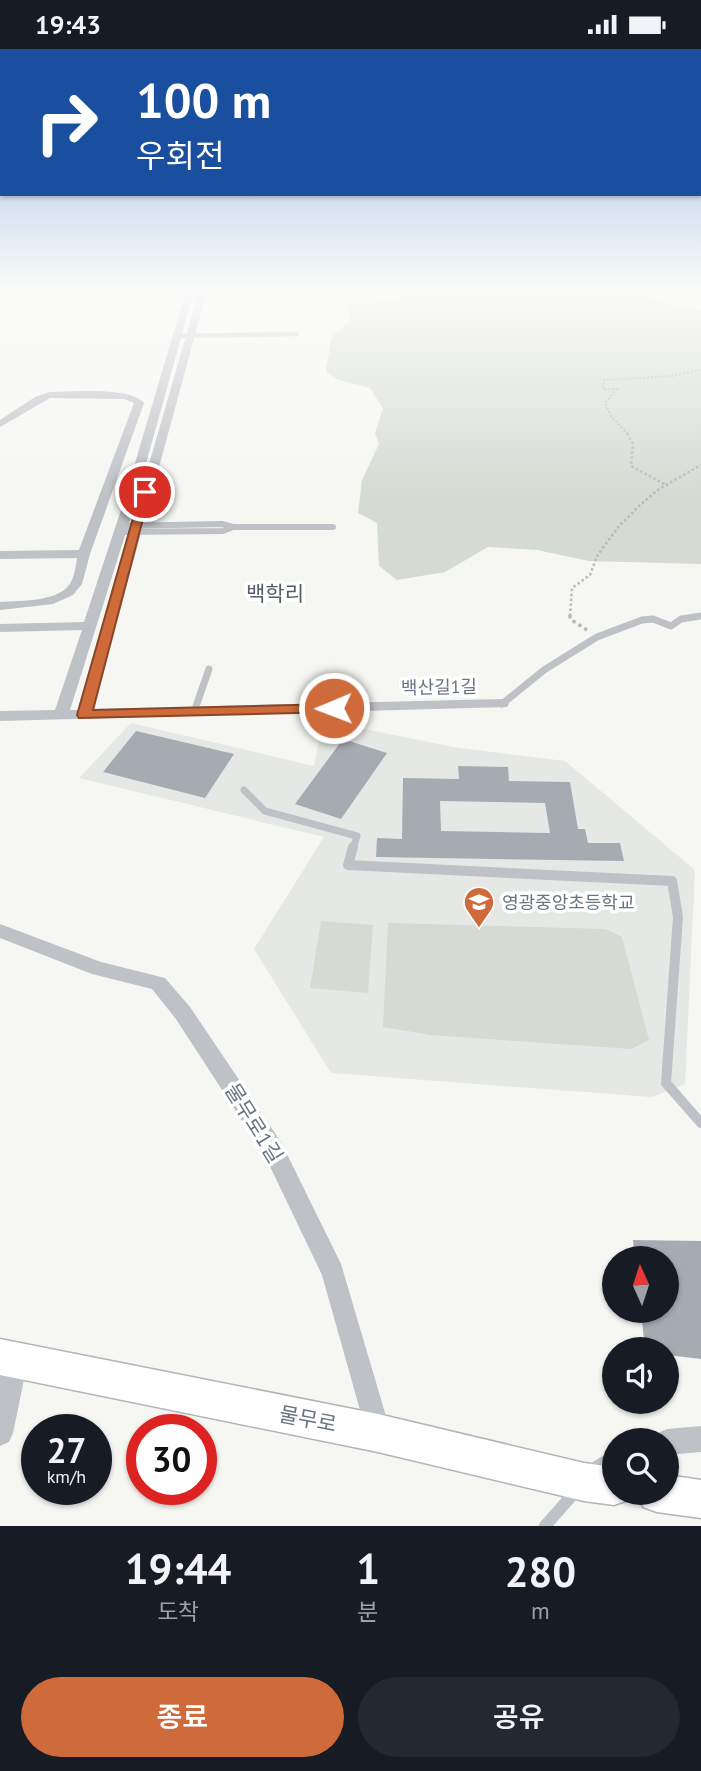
<!DOCTYPE html>
<html lang="ko">
<meta charset="utf-8">
<style>
:root{--surface:#171b24;--page:#242831;--text:#f1f3f6;--muted:#9ea1a6;--accent:#cf6b3b}
body{margin:0;font-family:"PT Sans","Noto Sans KR",sans-serif;background:var(--page);color:var(--text);height:100vh;display:flex;flex-direction:column;font-size:26px;white-space:nowrap}
*{box-sizing:border-box;margin:0}
p{font-size:23px;color:var(--muted)}
.icon{flex:none;width:38px;height:38px;fill:none;stroke:currentColor;stroke-width:2;stroke-linecap:round;stroke-linejoin:round}
.map{position:relative;height:1477px;overflow:hidden}
.sheet{display:flex;flex-direction:column;background:var(--surface);flex:1}
.sheet>*{flex:none}
.guide{position:absolute;left:0px;top:0px;width:702px;height:147px;box-shadow:0 2px 5px #0004;background:#1a4fa0;color:#fff;overflow:hidden}
.needle{width:46px;rotate:357deg}
.buttons{position:absolute;left:602px;top:1197px;display:grid;gap:14px}
.buttons a{display:grid;place-items:center;width:77px;height:77px;border-radius:50%;background:var(--surface);box-shadow:0 2px 5px #0004;font-size:35px}
.speed{position:absolute;left:21px;top:1365px;display:flex;gap:14px;font-size:35px;font-weight:700;text-align:center}
.speed>*{display:grid;place-content:center;width:91px;height:91px;border-radius:50%;background:var(--surface);box-shadow:0 2px 5px #0004;line-height:1}
.speed small{font-size:18px;font-weight:400}
.speed .limit{border:10px solid #d22;background:#fff;color:#111}
.pin{position:absolute;display:grid;place-items:center;width:60px;height:60px;color:#fff;margin:-30px;border:4px solid #fff;border-radius:50%;box-shadow:0 2px 7px #0007}
.me{position:absolute;width:77px;margin:-38px;rotate:269deg;stroke-linejoin:round;filter:drop-shadow(0 0 5px #0008)}
.turn{display:flex;align-items:center;gap:24px;height:147px;padding:0 21px;font-size:32px}
.turn .icon{width:91px;height:91px;stroke-width:2.5}
.turn b{display:block;font-size:49px;line-height:60px}
.eta{display:flex;justify-content:space-evenly;align-items:center;height:119px;text-align:center}
.eta b{font-size:42px;font-weight:600;line-height:49px}
.cta{display:flex;gap:14px;margin-top:auto;padding:14px 21px}
.cta a{flex:1;height:80px;border-radius:42px;background:var(--accent);color:#fff;font-size:28px;font-weight:600;line-height:80px;text-align:center}
.cta a+a{background:var(--page);color:var(--text)}
.status{display:flex;justify-content:space-between;align-items:center;height:49px;padding:0 35px;background:var(--surface);direction:ltr}
.status svg{height:19px;fill:currentColor}
.map>svg:first-child{display:block}
</style>
<div class="status"><b>19:43</b><svg viewBox="0 0 49 12"><path d="M0 12V9h3v3zM5 12V6h3v6zM10 12V3h3v9zM15 12V0h3v12zM26 1h20v11H26zM47 4h2v5h-2z"/></svg></div>
<div class="map">
<svg width="701" height="1477" viewBox="0 0 701 1477">
<rect width="100%" height="100%" fill="#f6f6f3"/>
<!-- built -->
<path fill="#e6e8e6" d="M131 674 314 717 320 686 360 679 453 698 565 712 695 821 685 1035 652 1048 331 1024 254 900 324 788 79 729Z"/>
<!-- green -->
<g fill="#d5dad3">
<path d="M410 242H644L651 250 701 262V515L589 512 537 501 488 498 445 523 397 531 379 517 377 474 358 464 362 431 379 395 375 384 383 359 370 339 339 331 326 323 331 289 351 270 346 256 397 251Z"/>
<path d="M321 872 373 876 368 944 310 939Z"/>
<path d="M388 874 605 880 622 888 649 991 631 1000 431 986 383 978Z"/>
</g>
<!-- building -->
<g fill="#a4abb1" fill-rule="evenodd">
<path d="M136 682 234 705 205 749 103 723Z"/>
<path d="M343 690 387 704 341 770 295 755Z"/>
<path d="M458 717 508 718 509 732 570 733 578 780H585L588 794H620L624 812 376 808 377 789 402 790 403 729 459 730ZM440 752 545 754 550 784 441 782Z"/>
<path d="M633 1191 701 1192V1310L667 1306V1300H645L641 1262H667V1209H635Z"/>
</g>
<g fill="none" stroke-linecap="round" stroke-linejoin="round">
<!-- secondary casing -->
<g stroke="#b0b5b9" stroke-width="3">
<g id="secondary">
<path d="M0 1290 378 1365 584 1414 614 1418V1444H630L628 1451 614 1456 584 1452 378 1403 0 1326Z"/>
<path d="M667 1426 701 1431V1469L657 1463 643 1458 638 1444H667Z"/>
</g>
</g>
<!-- path-far2 -->
<path stroke="#b8babd" stroke-width="2" stroke-dasharray="2 2" stroke-linecap="butt" d="M628 385 611 367 605 354 617 340H603L604 331 672 327 701 321"/>
<!-- path-far1 -->
<g stroke="#b8babd" stroke-width="2.5" stroke-dasharray="2.5 2.5" stroke-linecap="butt">
<path d="M627 384 633 395 631 417 668 437"/>
<path d="M570 567 572 539 590 526 597 507 619 477 640 456 659 440 701 416"/>
</g>
<!-- path -->
<path stroke="#b8babd" stroke-width="3.5" stroke-dasharray="3.5 3.5" stroke-linecap="butt" d="M570 566V570L587 581"/>
<!-- service-far4 -->
<path stroke="#bec1c5" stroke-width="4.5" d="M179 287 296 285"/>
<!-- service-far3 -->
<g stroke="#bec1c5" stroke-width="6">
<path d="M121 477 222 475 233 478H333"/>
<path d="M119 483 223 482 233 478"/>
<path d="M698 567H701"/>
</g>
<!-- service-far2 -->
<g stroke="#bec1c5" stroke-width="7">
<path d="M502 655 544 621 597 588 642 571 653 570 671 577 681 570 701 567"/>
<path d="M194 663 209 620"/>
<path d="M244 741 265 762 357 787 353 800"/>
</g>
<!-- service-far1 -->
<path stroke="#bec1c5" stroke-width="10" d="M353 798 348 816 672 832 678 868 666 1034 701 1074"/>
<!-- service -->
<path stroke="#bec1c5" stroke-width="12" d="M545 1477 575 1443"/>
<!-- minor -->
<g fill="#bec1c5" fill-rule="evenodd">
<path d="M186 242H194L133 461 70 661H78L199 242H207L93 660 502 650 507 652 509 655 507 658 0 672V662L55 661 82 581 0 583V575L84 573 121 461Z"/>
<path d="M49 343C71 343 130 337 144 354L90 505 82 535 73 546 53 555 0 561V553C21 551 62 554 72 531 75 524 76 516 77 509L0 510V502L79 501 134 354 124 350 50 349 0 378V371L35 348Z"/>
<path d="M0 875 101 913 165 929 190 958 281 1093 341 1215 391 1384 387 1393 378 1397 369 1393 322 1226 265 1107 176 970 152 940 92 925 0 889Z"/>
<path d="M16 1299 25 1302 28 1311 13 1384 9 1393 0 1397V1327L7 1302Z"/>
<path d="M701 1377V1403L667 1406V1391H655L658 1384 667 1380Z"/>
<path d="M614 1400V1429L592 1441 583 1437 579 1428 583 1419Z"/>
</g>
<!-- secondary -->
<use href="#secondary" fill="#fff" fill-rule="evenodd"/>
</g>
<!-- sky -->
<linearGradient id="sky" x2="0" y2="1"><stop stop-color="#94b9da"/><stop offset="0.54" stop-color="#fbfbfa"/><stop offset="1" stop-color="#fbfbfa" stop-opacity="0"/></linearGradient>
<rect width="701" height="449" fill="url(#sky)"/>
<!-- route -->
<path fill="#cf6b3b" stroke="#874626" stroke-width="2" d="M141 441 150 443 93 661 334 655 341 659 339 663 79 669 77 666Z"/>
<!-- icons -->
<defs>
<g id="school-pin" transform="scale(1.575)"><path d="M0 17L-7.5 6A9.5 9.5 0 1 1 7.5 6Z" fill="#cf6b3b" stroke="#fff"/><path d="M0-5L7-2L0 1L-7-2ZM-4 1L0 2.5L4 1V4Q0 6-4 4Z" fill="#fff"/></g>
</defs>
<g fill-rule="evenodd">
<use href="#school-pin" x="479" y="853"/>
</g>
<g text-anchor="middle" dominant-baseline="central" stroke-width="7" stroke-linejoin="round" paint-order="stroke">
<!-- street labels -->
<g font-size="18" fill="#687481" stroke="#fff">
<text transform="translate(439 638) rotate(-1)">백산길1길</text>
</g>
<!-- poi labels -->
<g font-size="18" fill="#687481" stroke="#fff" text-anchor="start">
<text x="502" y="853">영광중앙초등학교</text>
</g>
<!-- quarter labels -->
<g font-size="21" fill="#555d67" stroke="#fff">
<text x="275" y="544">백학리</text>
</g>
<!-- near-street labels -->
<g font-size="21" fill="#687481" stroke="#fff">
<text transform="translate(254 1074) rotate(58)">물무로1길</text>
<text transform="translate(308 1370) rotate(11)">물무로</text>
</g>
</g>
</svg>
<div class="buttons">
<a><svg class="needle" viewBox="-14 -14 28 28"><path d="M0-13l5 13h-10z" fill="#e53935"/><path d="M0 13l5-13h-10z" fill="#9ea1a6"/></svg></a>
<a><svg class="icon" aria-label="sound" viewBox="0 0 24 24"><path d="M4 9h4l5-4v14l-5-4H4zM17 9q2 3 0 6"/></svg></a>
<a><svg class="icon" aria-label="search" viewBox="0 0 24 24"><circle cx="10" cy="10" r="6"/><path d="M15 15l6 6"/></svg></a>
</div>
<div class="speed"><div>27<small>km/h</small></div><div class="limit">30</div></div>
<div class="pin" style="left:145px;top:443px;background:#d93025"><svg class="icon" aria-label="arrive" viewBox="0 0 24 24"><path d="M6 21V4h12l-3 4 3 4H6"/></svg></div>
<svg class="me" style="left:334px;top:659px" viewBox="-20 -20 40 40"><circle r="17" fill="#cf6b3b" stroke="#fff" stroke-width="3"/><path d="M0-11L8 9 0 5-8 9z" fill="#fff"/></svg>
<div class="guide">
<div class="turn"><svg class="icon" aria-label="right" viewBox="0 0 24 24"><path d="M7 20v-9h11M14 6l5 5-5 5"/></svg><div><b>100 m</b>우회전</div></div>
</div>
</div>
<section class="sheet">
<div class="eta">
<div><b>19:44</b><p>도착</p></div>
<div><b>1</b><p>분</p></div>
<div><b>280</b><p>m</p></div>
</div>
<div class="cta"><a>종료</a><a>공유</a></div>
</section>
